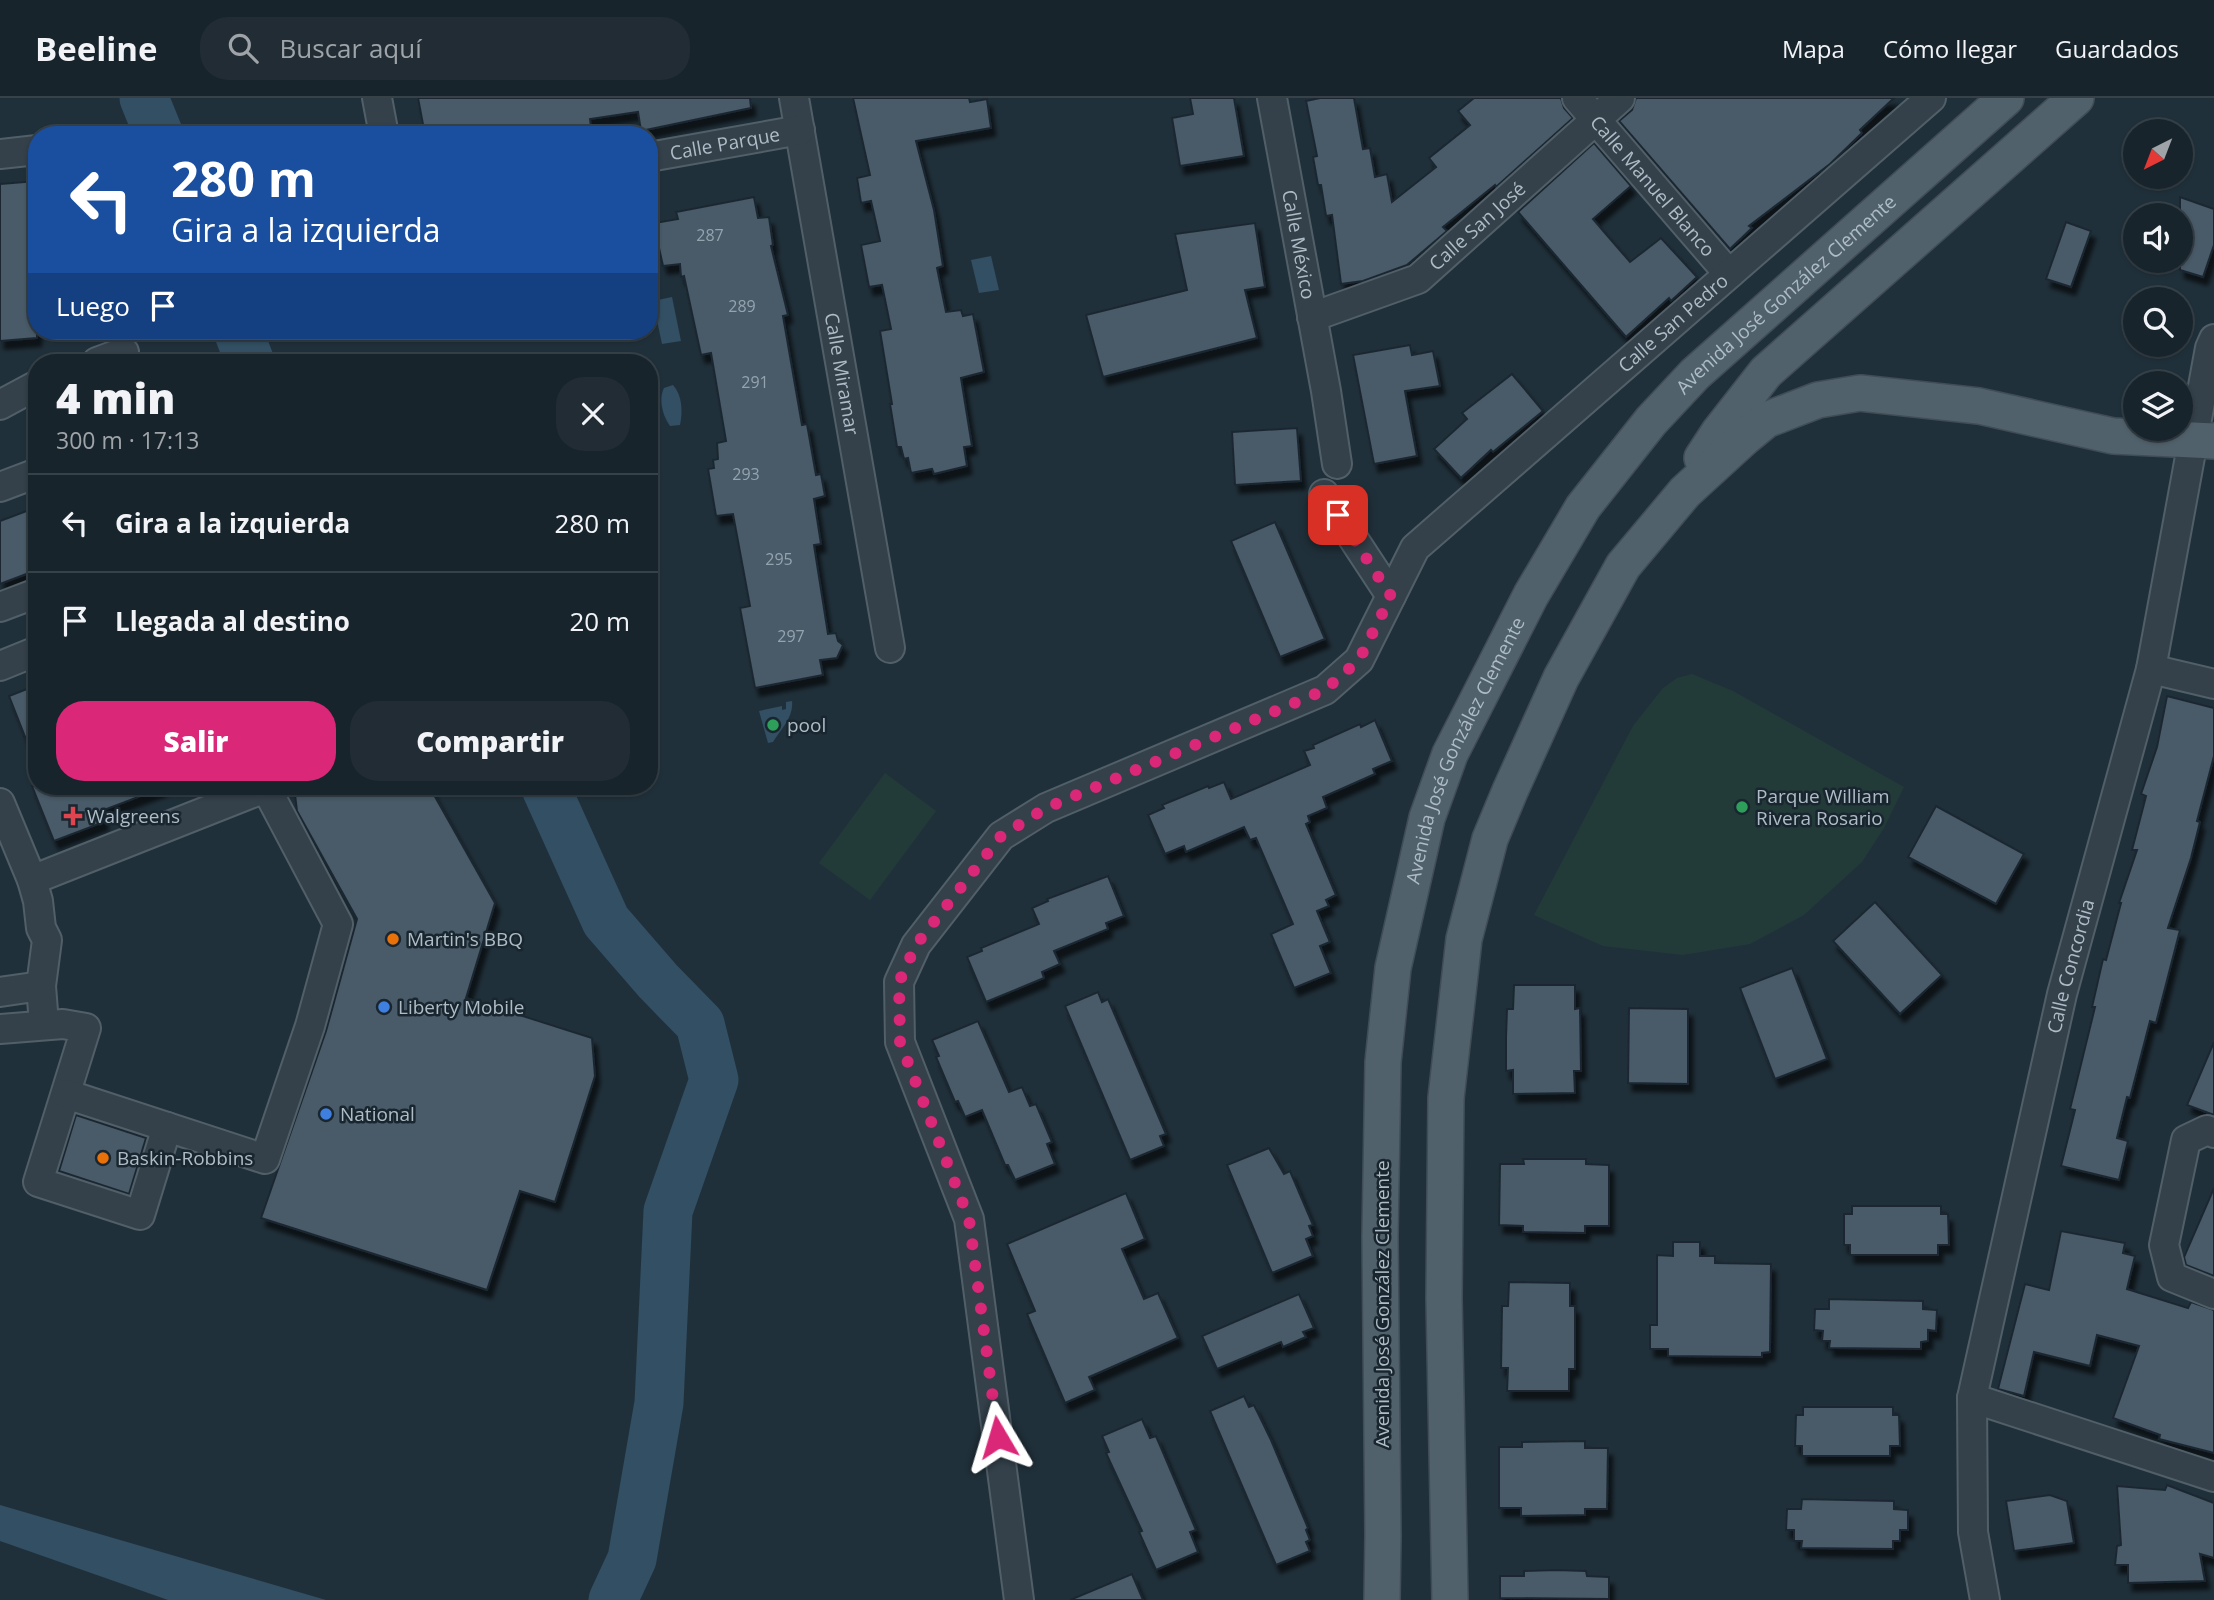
<!DOCTYPE html>
<html lang="es">
<meta charset="utf-8">
<style>
:root{--surface:#18242c;--page:#212c34;--text:#f1f3f6;--muted:#9fa4a9;--line:#364148;--accent:#db2777}
body{margin:0;font-family:"Open Sans",sans-serif;background:var(--page);color:var(--text);height:100vh;display:flex;flex-direction:column;font-size:26px;white-space:nowrap}
*{box-sizing:border-box;margin:0}
p{font-size:23px;color:var(--muted)}
.icon{flex:none;width:38px;height:38px;fill:none;stroke:currentColor;stroke-width:2;stroke-linecap:round;stroke-linejoin:round}
.map{position:relative;flex:1;overflow:hidden}
.panel{position:absolute;left:28px;top:256px;width:630px;height:441px;display:flex;flex-direction:column;background:var(--surface);border-radius:28px;box-shadow:0 2px 5px #0004,0 0 0 2px var(--line)}
.panel>*{flex:none}
.top-card{position:absolute;left:28px;top:28px;width:630px;height:214px;border-radius:28px;box-shadow:0 2px 5px #0004,0 0 0 2px var(--line);background:#1a4fa0;color:#fff;overflow:hidden}
.needle{width:46px;rotate:222deg}
.buttons{position:absolute;left:2123px;top:21px;display:grid;gap:14px}
.buttons a{display:grid;place-items:center;width:70px;height:70px;border-radius:50%;background:var(--surface);box-shadow:0 2px 5px #0004,0 0 0 2px var(--line);font-size:35px}
.pin{position:absolute;display:grid;place-items:center;width:60px;height:60px;color:#fff;margin:-30px;border-radius:14px;box-shadow:0 4px 10px #0006}
.me{position:absolute;width:77px;margin:-38px;rotate:353deg;stroke-linejoin:round;filter:drop-shadow(0 0 5px #0008)}
.turn{display:flex;align-items:center;gap:24px;height:147px;padding:0 28px;font-size:32px}
.turn .icon{width:91px;height:91px;stroke-width:2.5}
.turn b{display:block;font-size:49px;line-height:60px}
.then{display:flex;align-items:center;height:66px;padding:0 28px;background:#0003;gap:14px;font-size:26px}
.round{display:grid;place-items:center;flex:none;width:74px;height:74px;border-radius:28px;background:var(--page)}
.head{display:flex;align-items:center;justify-content:space-between;height:119px;padding:0 28px}
h1{font-size:42px;font-weight:800;line-height:52px}
.cta{display:flex;gap:14px;margin-top:auto;padding:14px 28px}
.cta a{flex:1;height:80px;border-radius:28px;background:var(--accent);color:#fff;font-size:28px;font-weight:800;line-height:80px;text-align:center}
.cta a+a{background:var(--page);color:var(--text)}
ul{padding:0;list-style:none}
li{display:flex;align-items:center;gap:21px;height:98px;padding:0 28px;border-top:2px solid var(--line)}
li div{flex:1}
li b{display:block;font-size:26px}
li em{font-style:normal}
header{display:flex;align-items:center;gap:42px;box-sizing:border-box;height:98px;padding:0 35px;background:var(--surface);border-bottom:2px solid var(--line)}
header strong{font-size:33px}
nav{display:flex;gap:38px;margin-inline-start:auto;font-size:24px}
.search{width:490px;height:63px;background:var(--page);display:flex;align-items:center;gap:18px;box-sizing:border-box;padding:0 24px;border-radius:28px;color:var(--muted);font-size:26px}
.map>svg:first-child{display:block}
</style>
<header>
<strong>Beeline</strong>
<div class="search"><svg class="icon" aria-label="search" viewBox="0 0 24 24"><circle cx="10" cy="10" r="6"/><path d="M15 15l6 6"/></svg>Buscar aquí</div>
<nav><a>Mapa</a><a>Cómo llegar</a><a>Guardados</a></nav>
</header>
<div class="map">
<svg width="2214" height="1502" viewBox="0 0 2214 1502">
<defs>
<filter id="shadow"><feDropShadow dx="4.5" dy="8" stdDeviation="2" flood-color="#0009"/></filter>
</defs>
<rect width="100%" height="100%" fill="#20303a"/>
<!-- green -->
<g fill="#223b39">
<path d="M1692 576 1733 593 1904 689 1884 730 1862 764 1804 817 1750 846 1683 857 1603 848 1534 817 1633 628 1663 590 1677 580Z"/>
<path d="M885 675 936 713 870 802 819 765Z"/>
</g>
<!-- water -->
<g fill="#324f63">
<path d="M991 158 999 192 979 195 971 162Z"/>
<path d="M672 199 681 243 662 246 653 203Z"/>
<path d="M673 287C682 297 683 313 680 327L670 328C663 318 658 302 664 290Z"/>
<path d="M792 603C794 619 781 631 773 644L768 645 759 613 782 608V612L786 611V604Z"/>
<path d="M0 1407 326 1502H168L0 1443Z"/>
</g>
<g fill="none" stroke-linecap="round" stroke-linejoin="round">
<!-- river -->
<g stroke="#324f63" stroke-width="49">
<path d="M144 0 159 37"/>
<path d="M238 233 250 264"/>
<path d="M545 688 606 823 658 883 700 926 714 982 668 1113 659 1305 632 1461 613 1502"/>
</g>
</g>
<!-- building -->
<g fill="#485a67" stroke="#1b2831" stroke-width="2" filter="url(#shadow)">
<path d="M418 0H750L751 10 641 33 638 14 590 21 592 37H425Z"/>
<path d="M853 0H969L970 4 987 1 991 30 916 43 934 112 943 168 937 170 946 214 961 212 963 218 973 216 984 274 961 280 972 348 964 349 967 368 934 376 932 371 911 375 908 360 904 361 901 349H897L890 306H892L880 233 891 231 882 187 869 189 861 147 880 143 871 103 861 105 857 80 870 77Z"/>
<path d="M1190 0H1234L1244 58 1180 68 1172 20 1193 16Z"/>
<path d="M1320 0H1354L1363 51 1370 50 1375 79 1387 76 1392 104 1436 69 1429 60 1470 27 1458 13 1474 0H1561L1564 10 1573 20 1496 89 1495 87 1443 129 1447 133 1407 167 1363 183 1341 186 1332 117 1326 118 1321 87H1318L1313 59 1317 58 1306 3Z"/>
<path d="M1636 0H1894L1860 32 1862 35 1830 66 1749 128 1752 130 1730 151 1619 23 1632 12Z"/>
<path d="M1594 45 1631 88 1593 121 1630 164 1661 140 1697 179 1671 203 1669 200 1626 239 1518 114Z"/>
<path d="M37 83V240L0 243V86Z"/>
<path d="M754 99 758 120 769 119 773 147 771 148 788 217 783 218 802 327 807 326 816 377 821 376 825 398 814 401 821 446 814 447 828 536 836 535 838 543 843 547 837 560 820 562 823 577 755 590 740 510 750 508 733 416 716 418 708 371 714 370 713 362 718 361 717 345 726 343 711 255 701 257 684 178 681 179 680 166 663 168 659 150H649V126L678 121 676 114Z"/>
<path d="M2180 99 2214 111V147L2203 179 2180 172Z"/>
<path d="M2066 124 2091 133 2071 189 2046 181Z"/>
<path d="M1255 125 1265 189 1245 192 1257 240 1103 279 1086 217 1187 192 1175 136Z"/>
<path d="M1410 247 1412 257 1433 253 1440 288 1405 293 1417 358 1374 366 1353 257Z"/>
<path d="M1512 276 1543 313 1493 354 1491 352 1461 380 1434 351 1467 321 1462 315Z"/>
<path d="M1297 330 1301 383 1235 387 1232 334Z"/>
<path d="M37 409V472L0 486V423Z"/>
<path d="M1275 424 1325 541 1280 559 1231 443Z"/>
<path d="M37 587V664H35L9 598Z"/>
<path d="M2167 598 2214 610V658L2197 723 2200 724 2191 760 2168 830 2180 832 2156 925 2150 923 2130 1000 2127 999 2117 1040 2128 1043 2119 1082 2061 1068 2075 1012 2070 1011 2095 909H2092L2103 861 2106 862 2121 805H2119L2137 752H2132L2146 698 2141 696 2157 649Z"/>
<path d="M1375 622 1392 663 1373 671 1375 676 1323 699 1327 710 1308 718 1310 724 1306 726 1336 797 1326 802 1329 808 1317 813 1330 844 1320 848 1331 875 1294 890 1271 836 1293 826 1256 740 1250 742 1244 729 1186 754 1184 748 1165 756 1148 717 1164 710 1162 707 1208 688 1209 690 1224 684 1231 701 1310 667 1304 653 1314 650 1313 647 1360 626 1361 629Z"/>
<path d="M32 688H161L162 690 101 713 104 724 54 743Z"/>
<path d="M294 688H429L495 805 466 900 592 940 595 978 555 1104 520 1093 487 1192 261 1120 326 933 357 821 297 713Z"/>
<path d="M1936 708 2024 756 1996 806 1908 759Z"/>
<path d="M1108 778 1124 818 1106 825 1108 831 1054 853 1060 866 1042 874 1044 880 986 904 967 859 982 853 981 850 1039 826 1032 810 1048 803 1047 801Z"/>
<path d="M1875 804 1942 877 1900 916 1833 843Z"/>
<path d="M1792 870 1827 961 1775 981 1740 890Z"/>
<path d="M1514 887H1575V911L1580 910 1581 973H1574L1575 995 1513 996V972L1506 973V938L1507 911H1513Z"/>
<path d="M1098 894 1102 904 1108 901 1166 1036 1160 1038 1164 1048 1130 1062 1065 908Z"/>
<path d="M1629 910 1688 911V986L1628 985Z"/>
<path d="M978 923 1009 994 1022 989 1030 1008 1036 1006 1052 1044 1047 1046 1055 1066 1015 1082 1008 1067H1005L982 1012 965 1019 958 1003 955 1004 936 959 939 958 932 942Z"/>
<path d="M2214 944V1017L2187 1007Z"/>
<path d="M76 1017 146 1040 129 1096 59 1073Z"/>
<path d="M1269 1050 1284 1076 1290 1073 1313 1127 1309 1128 1313 1138 1306 1141 1313 1158 1272 1175 1227 1067Z"/>
<path d="M1523 1061H1586V1066L1609 1067V1128H1585V1135L1523 1134V1128L1499 1127 1500 1066H1524Z"/>
<path d="M2214 1090V1178L2186 1167 2184 1159Z"/>
<path d="M1126 1095 1145 1141 1122 1151 1144 1201 1158 1195 1178 1240 1089 1279 1095 1292 1065 1305 1027 1216 1035 1213 1007 1146Z"/>
<path d="M1852 1108H1941V1116H1948L1949 1147H1938V1157H1850V1147H1844V1116H1852Z"/>
<path d="M2061 1133 2125 1145 2123 1155 2135 1158 2127 1191 2188 1210 2191 1204 2214 1212V1355L2159 1341 2160 1337 2113 1320 2139 1248 2097 1237 2090 1268 2034 1254 2024 1298 1998 1291 2025 1186 2049 1192Z"/>
<path d="M1673 1144H1700V1158H1715V1165L1771 1166 1770 1254 1762 1255V1259L1668 1258V1251H1650V1227H1657V1157L1673 1158Z"/>
<path d="M1509 1184 1570 1185V1208H1575V1271H1569V1293H1507L1508 1270H1501L1502 1208H1508Z"/>
<path d="M1299 1196 1314 1230 1303 1234 1306 1239 1283 1249 1281 1244 1217 1271 1202 1238Z"/>
<path d="M1829 1201 1923 1203V1211L1937 1212 1936 1233 1928 1232V1243L1921 1244V1251L1829 1250 1830 1243H1822L1823 1233 1814 1232 1815 1211H1829Z"/>
<path d="M1244 1298 1249 1309 1254 1307 1271 1342 1308 1430 1306 1432 1310 1442 1306 1444 1310 1453 1276 1467 1210 1313Z"/>
<path d="M1803 1309H1893V1317H1899L1900 1348H1890V1358H1802V1348H1795L1796 1317H1803Z"/>
<path d="M1142 1321 1150 1340 1156 1338 1196 1432 1190 1434 1198 1454 1156 1472 1139 1434 1142 1433 1106 1355 1109 1354 1102 1338Z"/>
<path d="M1585 1343V1350H1608L1607 1411H1585V1417L1521 1418V1410H1499V1349H1522V1344Z"/>
<path d="M2167 1387 2214 1405V1460L2200 1456 2205 1483 2128 1485V1467H2115L2117 1448 2121 1447 2117 1388 2165 1392Z"/>
<path d="M2050 1397 2067 1403 2074 1445 2014 1453 2006 1403Z"/>
<path d="M1802 1401 1894 1403V1411L1908 1412V1432H1900V1443H1893V1451L1801 1450 1802 1443H1794V1432H1786L1787 1411H1801Z"/>
<path d="M1556 1472 1586 1473 1587 1478 1609 1479V1501L1500 1500V1478H1524V1473Z"/>
<path d="M1132 1476 1143 1502H1070Z"/>
</g>
<g fill="none" stroke-linecap="round" stroke-linejoin="round">
<!-- minor casing -->
<g stroke="#515f68" stroke-width="32">
<g id="minor">
<path d="M377 0 384 37"/>
<path id="s1" d="M794 0 890 550"/>
<path id="s2" d="M1272 0 1326 293 1337 366"/>
<path id="s3" d="M1577 0 1729 176"/>
<path d="M0 56 37 52"/>
<path id="s4" d="M649 59 800 32"/>
<path id="s5" d="M1312 219 1418 181 1620 0"/>
<path d="M97 264 124 254"/>
<path d="M0 307 37 287"/>
<path d="M0 389 37 375"/>
<path d="M1324 396 1391 498"/>
<path d="M0 509 37 495"/>
<path d="M0 568 37 553"/>
<path d="M2151 571 2214 586"/>
<path d="M0 705 32 782"/>
<path d="M0 894 41 888"/>
<path d="M44 926 41 888 47 842 41 830 38 803 32 782 265 690"/>
<path d="M0 931 63 926 86 930 38 1084 140 1117 167 1029"/>
<path d="M66 996 265 1061 310 928 338 826 265 688"/>
<path d="M2214 1035 2207 1032 2186 1042 2164 1147 2172 1179 2214 1196"/>
<path d="M1972 1300 2214 1379"/>
<path id="s6" d="M1019 1502 969 1121 900 944 899 884 916 847 1001 738 1046 710 1325 592 1359 562 1415 450 1931 0"/>
<path id="s7" d="M1985 1502 1973 1434 1972 1300 2062 896 2151 571 2210 250 2214 241"/>
</g>
</g>
<!-- major casing -->
<g stroke="#404d57" stroke-width="38">
<g id="major">
<path d="M1702 360 1719 334 1766 274 2076 0"/>
<path id="s8" d="M1382 1502 1383 1438 1380 1138 1383 964 1393 870 1427 720 1450 656 1531 497 1583 409 1651 323 1695 276 2006 0"/>
<path d="M1450 1502 1444 1200 1446 1000 1464 841 1490 741 1510 693 1561 580 1623 468 1685 394 1744 340 1766 322 1818 302 1860 295 1979 308 2113 338 2214 343"/>
</g>
</g>
<!-- minor -->
<use href="#minor" stroke="#34414b" stroke-width="28"/>
<!-- major -->
<use href="#major" stroke="#51616b" stroke-width="35"/>
</g>
<g fill="none" stroke-linecap="round" stroke-linejoin="round">
<!-- route -->
<path stroke="#db2777" stroke-width="12" stroke-dasharray="0 21.6" d="M998 1339 969 1121 900 944 899 884 916 847 1001 738 1046 710 1325 592 1359 562 1391 498 1338 417"/>
</g>
<!-- markers -->
<g fill="#2e9e5b" stroke="#19262f" stroke-width="2.5">
<circle cx="773" cy="627" r="7"/>
<circle cx="1742" cy="709" r="7"/>
</g>
<path fill="#e0444e" stroke="#19262f" stroke-width="2.5" d="M69.5 707.5h7v7h7v7h-7v7h-7v-7h-7v-7h7z"/>
<g fill="#e8710a" stroke="#19262f" stroke-width="2.5">
<circle cx="393" cy="841" r="7"/>
<circle cx="103" cy="1060" r="7"/>
</g>
<g fill="#3f7fe0" stroke="#19262f" stroke-width="2.5">
<circle cx="384" cy="909" r="7"/>
<circle cx="326" cy="1016" r="7"/>
</g>
<g text-anchor="middle" dominant-baseline="central" stroke-width="5" stroke-linejoin="round" paint-order="stroke">
<!-- number labels -->
<g font-size="16" fill="#94a4af">
<text x="710" y="137">287</text>
<text x="742" y="208">289</text>
<text x="755" y="284">291</text>
<text x="746" y="376">293</text>
<text x="779" y="461">295</text>
<text x="791" y="538">297</text>
</g>
<!-- street labels -->
<g font-size="19" fill="#aebcc7" stroke="#19262f">
<text stroke="none"><textPath href="#s4" startOffset="77">Calle Parque</textPath></text>
<text stroke="none"><textPath href="#s3" startOffset="116">Calle Manuel Blanco</textPath></text>
<text stroke="none"><textPath href="#s5" startOffset="192">Calle San José</textPath></text>
<text stroke="none"><textPath href="#s2" startOffset="149">Calle México</textPath></text>
<text stroke="none"><textPath href="#s8" startOffset="1430">Avenida José González Clemente</textPath></text>
<text stroke="none"><textPath href="#s6" startOffset="1682">Calle San Pedro</textPath></text>
<text stroke="none"><textPath href="#s1" startOffset="280">Calle Miramar</textPath></text>
<text stroke="none"><textPath href="#s8" startOffset="863">Avenida José González Clemente</textPath></text>
<text stroke="none"><textPath href="#s7" startOffset="646">Calle Concordia</textPath></text>
<text transform="translate(1382 1206) rotate(-90)">Avenida José González Clemente</text>
</g>
<!-- poi labels -->
<g font-size="19" fill="#aebcc7" stroke="#19262f" text-anchor="start">
<text x="787" y="627">pool</text>
<text x="1756" y="698">Parque William<tspan x="1756" dy="22">Rivera Rosario</tspan></text>
<text x="87" y="718">Walgreens</text>
<text x="407" y="841">Martin's BBQ</text>
<text x="398" y="909">Liberty Mobile</text>
<text x="340" y="1016">National</text>
<text x="117" y="1060">Baskin-Robbins</text>
</g>
</g>
</svg>
<div class="buttons">
<a><svg class="needle" viewBox="-14 -14 28 28"><path d="M0-13l5 13h-10z" fill="#e53935"/><path d="M0 13l5-13h-10z" fill="#9fa4a9"/></svg></a>
<a><svg class="icon" aria-label="sound" viewBox="0 0 24 24"><path d="M4 9h4l5-4v14l-5-4H4zM17 9q2 3 0 6"/></svg></a>
<a><svg class="icon" aria-label="search" viewBox="0 0 24 24"><circle cx="10" cy="10" r="6"/><path d="M15 15l6 6"/></svg></a>
<a><svg class="icon" aria-label="layers" viewBox="0 0 24 24"><path d="M12 4l9 5-9 5-9-5zM3 14l9 5 9-5"/></svg></a>
</div>
<div class="pin" style="left:1338px;top:417px;background:#d93025"><svg class="icon" aria-label="arrive" viewBox="0 0 24 24"><path d="M6 21V4h12l-3 4 3 4H6"/></svg></div>
<svg class="me" style="left:998px;top:1339px" viewBox="-20 -20 40 40"><path d="M0-17L14 15 0 8-14 15z" fill="#db2777" stroke="#fff" stroke-width="4"/></svg>
<div class="top-card">
<div class="turn"><svg class="icon" aria-label="left" viewBox="0 0 24 24"><path d="M17 20v-9H6M10 6l-5 5 5 5"/></svg><div><b>280 m</b>Gira a la izquierda</div></div>
<div class="then">Luego<svg class="icon" aria-label="arrive" viewBox="0 0 24 24"><path d="M6 21V4h12l-3 4 3 4H6"/></svg></div>
</div>
<section class="panel">
<div class="head"><div><h1>4 min</h1><p>300 m · 17:13</p></div><a class="round"><svg class="icon" aria-label="close" viewBox="0 0 24 24"><path d="M6 6l12 12M18 6L6 18"/></svg></a></div>
<ul>
<li><svg class="icon" aria-label="left" viewBox="0 0 24 24"><path d="M17 20v-9H6M10 6l-5 5 5 5"/></svg><div><b>Gira a la izquierda</b></div><em>280 m</em></li>
<li><svg class="icon" aria-label="arrive" viewBox="0 0 24 24"><path d="M6 21V4h12l-3 4 3 4H6"/></svg><div><b>Llegada al destino</b></div><em>20 m</em></li>
</ul>
<div class="cta"><a>Salir</a><a>Compartir</a></div>
</section>
</div>
